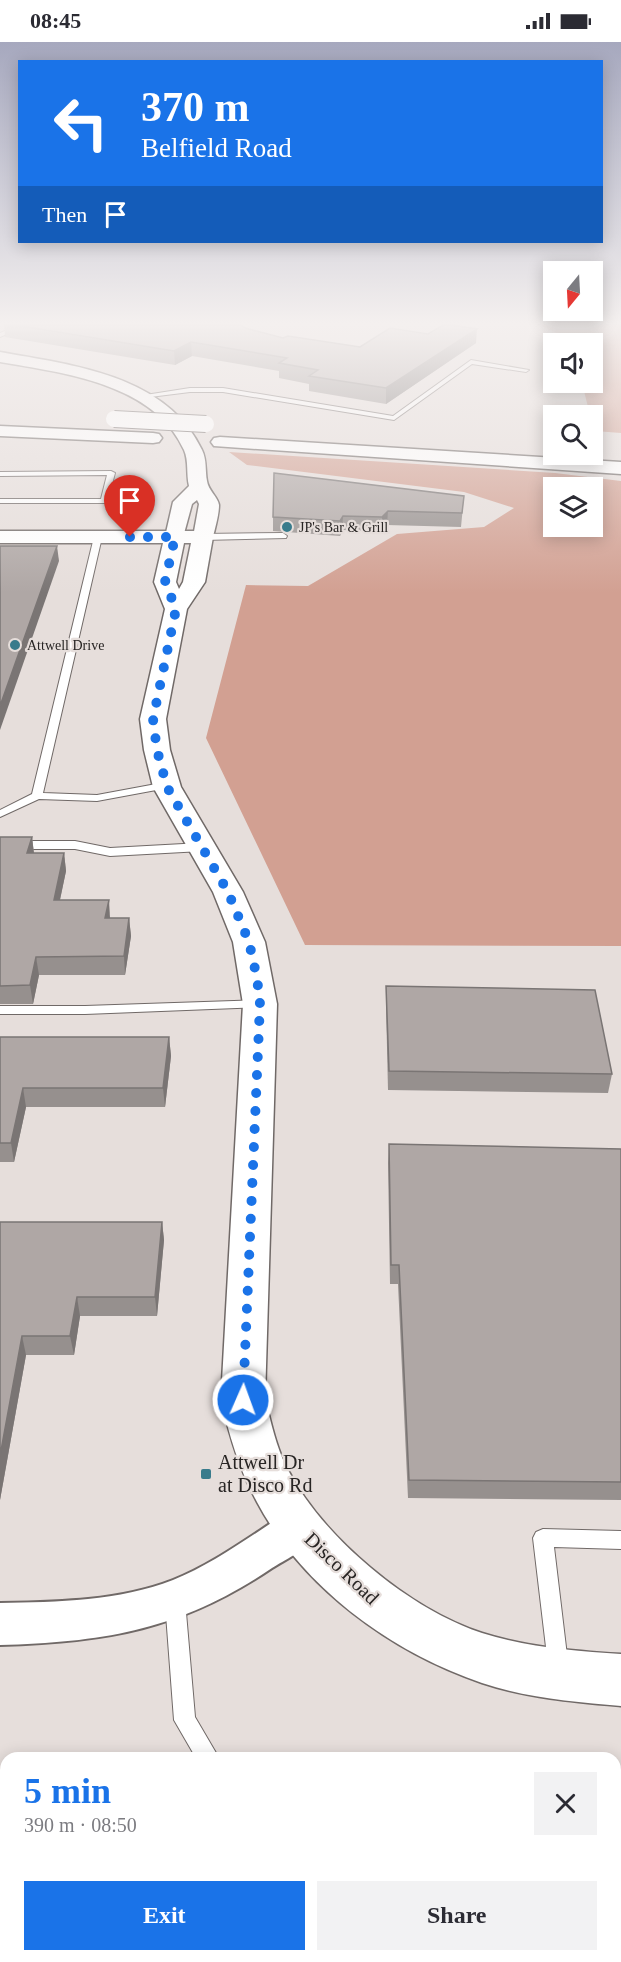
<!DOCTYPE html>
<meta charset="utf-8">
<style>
:root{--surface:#fff;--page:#f2f2f3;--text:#2b2b33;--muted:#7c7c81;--accent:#1a73e8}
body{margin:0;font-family:"Times New Roman",serif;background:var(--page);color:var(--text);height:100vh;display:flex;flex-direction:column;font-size:22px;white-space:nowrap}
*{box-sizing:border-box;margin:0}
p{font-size:20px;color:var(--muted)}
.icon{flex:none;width:33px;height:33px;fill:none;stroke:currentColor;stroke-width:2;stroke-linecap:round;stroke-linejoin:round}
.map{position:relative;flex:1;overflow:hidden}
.side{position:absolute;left:0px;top:1710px;width:621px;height:210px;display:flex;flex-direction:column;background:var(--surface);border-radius:18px 18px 0 0;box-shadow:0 3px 15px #0003}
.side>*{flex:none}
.hud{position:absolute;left:18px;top:18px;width:585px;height:183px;border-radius:0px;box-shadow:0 3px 15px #0003;background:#1a73e8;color:#fff;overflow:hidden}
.needle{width:39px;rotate:198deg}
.controls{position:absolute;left:543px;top:219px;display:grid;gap:12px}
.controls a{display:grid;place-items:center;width:60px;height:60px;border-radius:0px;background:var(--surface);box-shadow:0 3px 15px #0003;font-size:30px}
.pin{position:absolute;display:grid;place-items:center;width:51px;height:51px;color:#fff;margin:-62px -26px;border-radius:50% 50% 50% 0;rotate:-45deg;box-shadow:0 0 6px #0007}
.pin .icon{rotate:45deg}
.me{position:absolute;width:66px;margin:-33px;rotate:2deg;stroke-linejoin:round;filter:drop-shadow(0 0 4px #0008)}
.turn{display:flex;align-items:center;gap:21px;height:126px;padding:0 24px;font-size:27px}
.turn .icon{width:78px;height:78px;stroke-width:2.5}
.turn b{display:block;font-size:42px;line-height:51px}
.then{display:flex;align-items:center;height:57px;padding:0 24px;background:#0003;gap:12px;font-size:22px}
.round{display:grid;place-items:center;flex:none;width:63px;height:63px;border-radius:0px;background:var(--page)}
.head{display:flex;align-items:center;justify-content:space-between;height:102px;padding:0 24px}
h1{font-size:36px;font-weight:700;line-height:45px;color:var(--accent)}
.button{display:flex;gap:12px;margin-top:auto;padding:12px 24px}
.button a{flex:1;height:69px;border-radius:0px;background:var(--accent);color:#fff;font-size:24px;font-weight:700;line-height:69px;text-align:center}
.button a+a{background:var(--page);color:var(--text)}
.status{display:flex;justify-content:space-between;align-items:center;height:42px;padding:0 30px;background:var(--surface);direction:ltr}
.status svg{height:16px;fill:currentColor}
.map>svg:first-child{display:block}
</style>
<div class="status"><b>08:45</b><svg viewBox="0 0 49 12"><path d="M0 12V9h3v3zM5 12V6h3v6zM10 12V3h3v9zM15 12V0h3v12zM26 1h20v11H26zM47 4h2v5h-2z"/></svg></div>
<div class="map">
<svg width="621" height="1920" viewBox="0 0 621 1920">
<rect width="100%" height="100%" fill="#e6dedb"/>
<!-- green -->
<g fill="#d2a092" fill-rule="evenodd">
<path d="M537 282H621V391L595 389 592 374 590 373 582 341 592 340V302L572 301 570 297Z"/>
<path d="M229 410 555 431 621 439V904L305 903 206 696 246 543 308 544 397 492 484 485 514 466 464 450 247 423ZM554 446H592V484H554Z"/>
</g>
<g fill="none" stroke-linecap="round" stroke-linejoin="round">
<!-- service casing -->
<g stroke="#706967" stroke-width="2">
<g id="service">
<path d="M21 282H30L0 295V291Z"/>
<path d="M471 318 529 328 526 330 472 322 394 378 223 350H190L142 356 139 354 190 346H223L393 374Z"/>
<path d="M111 429 115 431 107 461H0V457H101L107 433 0 434V430Z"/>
<path d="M283 491 287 494 286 496 203 498 199 495 203 492Z"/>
<path d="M98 492 102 495 43 751 97 753 167 740 173 743 167 746 97 759 39 757 0 775V768L32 752 94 495Z"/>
<path d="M0 799H75L110 806 202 801 208 805 202 809 110 814 75 807H0Z"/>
<path d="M260 958 265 959 267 962 265 965 85 972H0V964H85Z"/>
<path d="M543 1487 621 1489V1507L554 1505 568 1622 565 1629 558 1632 551 1629 548 1622 533 1496 536 1490Z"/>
<path d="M175 1549 182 1552 185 1559 195 1675 219 1716H196L174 1678 165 1559 168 1552Z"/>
</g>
</g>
<!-- minor casing -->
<g stroke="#706967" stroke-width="4">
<path id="minor" d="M299 1466 313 1472 319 1485C318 1489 316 1494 314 1498 307 1507 283 1519 272 1526 182 1587 107 1600 0 1603V1561C58 1560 119 1559 173 1538 213 1522 249 1495 285 1472Z"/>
</g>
<!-- tertiary casing -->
<g stroke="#706967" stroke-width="3">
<path id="tertiary" d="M0 310C72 323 167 333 202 408 207 418 205 429 207 439 208 448 218 455 219 463 219 473 215 486 213 495L210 499H196L193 495 199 462 197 458 192 462 182 499H168L165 495 173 460 189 444C186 432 189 419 184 408 154 341 63 331 0 320Z"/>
</g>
<!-- secondary casing -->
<g stroke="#706967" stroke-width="3">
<path id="secondary" d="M0 489H203L210 491 213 495 205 540 187 567 166 677 170 708 181 745 243 850 265 900 277 962 265 1357C271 1380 276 1405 287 1426 322 1495 409 1567 482 1591 526 1605 574 1609 621 1612V1664C575 1660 527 1656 482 1641 391 1610 303 1546 257 1460 239 1427 229 1393 221 1357L243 962 233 900 213 850 153 745 144 708 140 677 165 567 154 540 163 501H0ZM184 501H191L183 540 179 547 176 540Z"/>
</g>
<!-- motorway casing -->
<g stroke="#706967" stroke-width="3">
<g id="motorway">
<path d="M0 384 153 391 159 392 162 396 159 400 153 401 0 394Z"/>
<path d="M220 395 621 420V432L214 404 211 400 214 396Z"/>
</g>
</g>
<!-- service -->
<use href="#service" fill="#fff" fill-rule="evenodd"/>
<!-- minor -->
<use href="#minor" fill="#fff" fill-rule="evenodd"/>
<!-- tertiary -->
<use href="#tertiary" fill="#fff" fill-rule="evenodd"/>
<!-- secondary -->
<use href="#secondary" fill="#fff" fill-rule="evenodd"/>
<!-- motorway -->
<use href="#motorway" fill="#fff" fill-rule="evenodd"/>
<!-- motorway-bridge casing -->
<g stroke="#706967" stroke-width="18" stroke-linecap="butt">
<path id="motorway-bridge" d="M114 377 206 382"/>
</g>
<!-- motorway-bridge -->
<use href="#motorway-bridge" stroke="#fff" stroke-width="16"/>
</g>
<!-- wall -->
<g fill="#96908e">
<path d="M4 282H239L245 286 283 296 360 305 476 301 386 362 309 349V342L279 336V329L192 314 175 323 5 295Z"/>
<path d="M464 454 461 485 387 483 382 489 342 488 340 494 273 489V475Z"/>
<path d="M0 795H32L34 811H64L66 829 60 858 110 876H129L131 894 125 933H39L33 962H0Z"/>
<path d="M386 944 612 1032 608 1051 388 1048 386 963Z"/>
<path d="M0 995H169L171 1014 165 1065H26L14 1120H0Z"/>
<path d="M389 1102 621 1107V1458L408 1456 398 1242H390L388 1121Z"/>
<path d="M0 1180H162L164 1198 157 1274H80L74 1313H26L0 1458Z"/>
</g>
<!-- shaded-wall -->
<g fill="#7a7574">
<path d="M477 287 476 301 386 362V346Z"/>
<path d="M191 300 192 314 175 323 174 309Z"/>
<path d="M388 469 387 483 382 489V475Z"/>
<path d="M343 474 342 488 340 494V479Z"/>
<path d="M57 504 59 519 0 688V664Z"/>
<path d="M32 795 34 813 27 811Z"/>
<path d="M64 811 66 829 56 876 54 858Z"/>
<path d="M109 858 110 876H105Z"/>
<path d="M129 876 131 894 125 933 124 914Z"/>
<path d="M36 915 39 933 33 962 30 943Z"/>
<path d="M169 995 171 1014 165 1065 163 1046Z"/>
<path d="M23 1046 26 1065 14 1120 11 1101Z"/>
<path d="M162 1180 164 1198 157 1274 155 1255Z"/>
<path d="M77 1255 80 1274 74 1313 70 1294Z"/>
<path d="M22 1294 26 1313 0 1458V1414Z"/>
</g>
<!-- building -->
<g fill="#afa7a5" stroke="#7a7574" stroke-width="1.5">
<path d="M9 282H239L245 286 283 296 288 294 360 305 390 286 428 292 445 282 477 287 386 346 309 334 318 328 279 321 287 316 191 300 174 309Z"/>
<path d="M274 431 464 454 462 471 388 469 382 475 343 474 340 479 273 475Z"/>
<path d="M0 504H57L0 664Z"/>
<path d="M0 795H32L27 811H64L54 858H109L105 876H129L124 914 36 915 30 943 0 944Z"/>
<path d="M386 944 595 948 612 1032 389 1029Z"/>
<path d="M0 995H169L163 1046H23L11 1101H0Z"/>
<path d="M389 1102 621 1107V1440L409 1438 399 1223H391Z"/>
<path d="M0 1180H162L155 1255H77L70 1294H22L0 1414Z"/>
<path d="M0 1843H6V1914H284V1920H0Z"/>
</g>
<!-- sky -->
<linearGradient id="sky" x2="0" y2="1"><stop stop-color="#a6a8be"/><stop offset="0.51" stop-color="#f4f0ef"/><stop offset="1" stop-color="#f4f0ef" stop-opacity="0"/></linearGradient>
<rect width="621" height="551" fill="url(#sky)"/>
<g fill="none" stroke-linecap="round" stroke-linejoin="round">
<!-- route -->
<path stroke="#1a73e8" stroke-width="10" stroke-dasharray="0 18" d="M130 495H175L165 540 176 567 153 677 157 708 167 745 228 850 249 900 257 936 260 962 243 1358"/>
</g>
<!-- markers -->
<g fill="#387b8c" stroke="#e6dedb" stroke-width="2">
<circle cx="287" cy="485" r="6"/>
<circle cx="15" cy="603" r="6"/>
<rect x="200" y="1426" width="12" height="12" rx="3"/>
</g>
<g text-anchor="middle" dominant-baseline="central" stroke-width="4.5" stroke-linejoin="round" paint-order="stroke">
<!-- far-poi labels -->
<g font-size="14" fill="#282524" stroke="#e6dedb" text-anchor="start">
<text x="299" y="485">JP's Bar &amp; Grill</text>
<text x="27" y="603">Attwell Drive</text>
</g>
<!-- near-poi labels -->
<g font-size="20" fill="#282524" stroke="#e6dedb" text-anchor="start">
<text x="218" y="1420">Attwell Dr<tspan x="218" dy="23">at Disco Rd</tspan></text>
</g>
<!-- near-street labels -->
<g font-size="20" fill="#282524" stroke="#e6dedb">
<text transform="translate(342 1526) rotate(44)">Disco Road</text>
</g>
</g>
</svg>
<div class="controls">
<a><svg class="needle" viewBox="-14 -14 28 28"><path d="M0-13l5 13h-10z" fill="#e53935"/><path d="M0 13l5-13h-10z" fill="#7c7c81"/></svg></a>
<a><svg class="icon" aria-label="sound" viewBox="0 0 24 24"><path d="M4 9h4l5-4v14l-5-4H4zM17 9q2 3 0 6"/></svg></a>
<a><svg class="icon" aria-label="search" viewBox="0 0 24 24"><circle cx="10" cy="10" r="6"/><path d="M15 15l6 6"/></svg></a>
<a><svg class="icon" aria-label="layers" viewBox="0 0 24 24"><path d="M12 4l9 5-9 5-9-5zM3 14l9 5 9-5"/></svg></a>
</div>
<div class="pin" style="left:130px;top:495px;background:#d93025"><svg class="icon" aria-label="arrive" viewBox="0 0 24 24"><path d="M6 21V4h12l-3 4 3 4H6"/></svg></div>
<svg class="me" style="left:243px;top:1358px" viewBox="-20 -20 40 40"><circle r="17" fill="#1a73e8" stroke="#fff" stroke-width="3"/><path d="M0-11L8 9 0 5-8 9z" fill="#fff"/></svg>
<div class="hud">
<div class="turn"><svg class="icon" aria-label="left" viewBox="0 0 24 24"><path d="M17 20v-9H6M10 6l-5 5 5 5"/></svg><div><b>370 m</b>Belfield Road</div></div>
<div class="then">Then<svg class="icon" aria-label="arrive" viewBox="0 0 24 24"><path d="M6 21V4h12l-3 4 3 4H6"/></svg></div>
</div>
<section class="side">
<div class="head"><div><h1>5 min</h1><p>390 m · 08:50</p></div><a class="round"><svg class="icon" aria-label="close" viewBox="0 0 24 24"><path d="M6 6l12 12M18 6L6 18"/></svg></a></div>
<div class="button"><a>Exit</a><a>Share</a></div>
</section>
</div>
